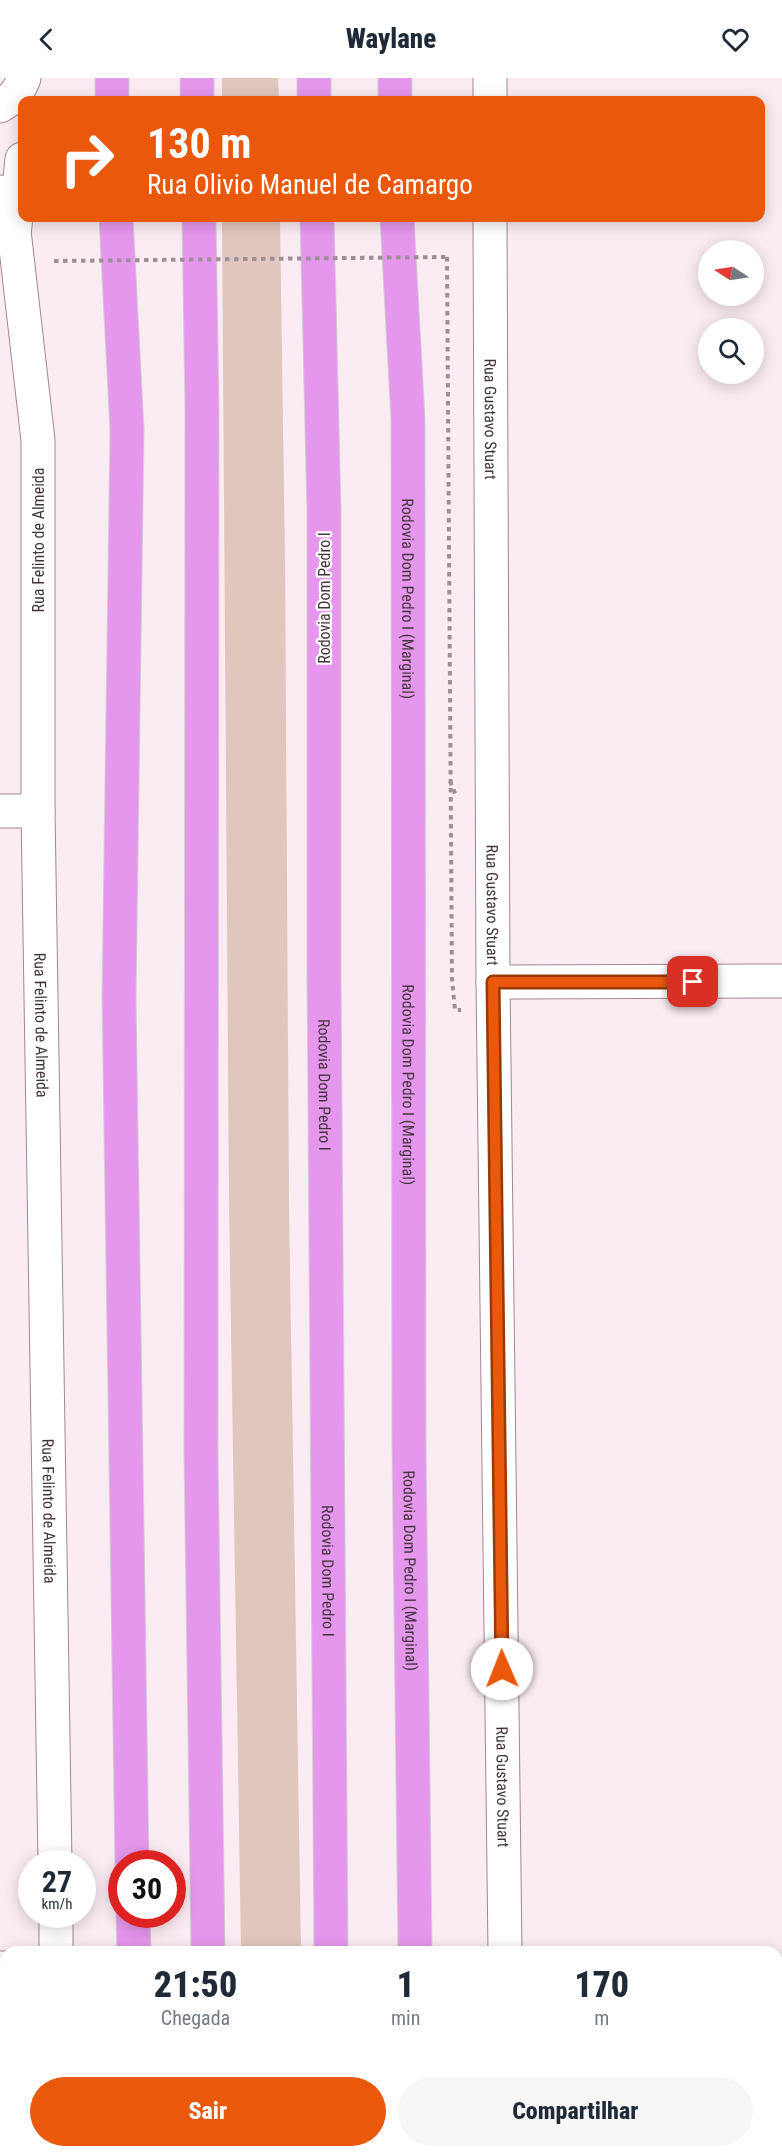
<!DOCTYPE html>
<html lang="pt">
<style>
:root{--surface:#fff;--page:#f6f6f7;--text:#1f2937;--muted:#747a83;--accent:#ea580c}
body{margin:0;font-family:"Roboto Condensed",sans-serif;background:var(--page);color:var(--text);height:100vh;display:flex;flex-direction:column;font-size:22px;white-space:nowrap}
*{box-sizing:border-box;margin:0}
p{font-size:20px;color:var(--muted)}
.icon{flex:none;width:33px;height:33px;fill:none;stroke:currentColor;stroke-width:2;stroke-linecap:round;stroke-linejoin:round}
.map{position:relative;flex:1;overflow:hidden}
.drawer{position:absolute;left:0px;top:1868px;width:783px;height:212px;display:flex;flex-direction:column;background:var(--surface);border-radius:18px 18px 0 0;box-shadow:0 3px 15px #0003}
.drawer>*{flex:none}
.banner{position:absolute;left:18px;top:18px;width:747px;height:126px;border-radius:12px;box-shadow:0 3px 15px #0003;background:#ea580c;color:#fff;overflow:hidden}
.needle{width:39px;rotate:282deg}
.buttons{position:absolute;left:698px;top:162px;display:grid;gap:12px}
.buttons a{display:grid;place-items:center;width:66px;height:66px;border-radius:50%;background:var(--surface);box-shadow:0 3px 15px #0003;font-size:30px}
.speed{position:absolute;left:18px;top:1772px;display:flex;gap:12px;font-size:30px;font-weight:700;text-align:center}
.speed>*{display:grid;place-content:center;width:78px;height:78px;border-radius:50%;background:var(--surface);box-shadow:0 3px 15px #0003;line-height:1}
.speed small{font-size:15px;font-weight:400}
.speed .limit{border:9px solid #d22;background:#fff;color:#111}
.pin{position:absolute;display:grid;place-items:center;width:51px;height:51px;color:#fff;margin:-26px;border-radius:12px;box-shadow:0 3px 9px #0006}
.me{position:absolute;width:66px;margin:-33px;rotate:359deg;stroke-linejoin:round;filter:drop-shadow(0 0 4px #0008)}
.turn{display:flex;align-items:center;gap:21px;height:126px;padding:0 30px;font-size:27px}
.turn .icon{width:78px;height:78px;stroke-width:2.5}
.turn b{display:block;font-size:42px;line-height:51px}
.eta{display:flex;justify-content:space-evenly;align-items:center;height:102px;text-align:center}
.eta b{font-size:36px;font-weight:800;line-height:42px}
.cta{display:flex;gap:12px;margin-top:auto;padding:12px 30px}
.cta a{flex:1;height:69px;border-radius:36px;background:var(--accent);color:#fff;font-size:24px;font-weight:800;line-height:69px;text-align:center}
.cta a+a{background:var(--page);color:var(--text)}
header{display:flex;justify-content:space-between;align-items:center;height:78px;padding:0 30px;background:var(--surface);font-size:27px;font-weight:800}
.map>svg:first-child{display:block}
</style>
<header><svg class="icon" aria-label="back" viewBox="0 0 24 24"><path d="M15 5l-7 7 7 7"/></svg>Waylane<svg class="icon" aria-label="heart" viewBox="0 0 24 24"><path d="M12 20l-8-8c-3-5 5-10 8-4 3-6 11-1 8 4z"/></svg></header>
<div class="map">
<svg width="782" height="2078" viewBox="0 0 782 2078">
<rect width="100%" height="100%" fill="#fbebf2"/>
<!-- green -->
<g fill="#e1c6bd">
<path d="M222 0H278L279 22H222Z"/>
<path d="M222 140H280L285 482 289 1127 301 1874 241 1873 229 1125Z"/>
</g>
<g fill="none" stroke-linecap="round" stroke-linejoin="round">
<!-- minor casing -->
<g stroke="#a68594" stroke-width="35">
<g id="minor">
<path d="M490 0V22"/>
<path d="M0 28C12 21 19 14 24 0"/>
<path id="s1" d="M0 114 14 153 38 362V733L55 1785"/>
<path id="s2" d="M490 140 493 904 505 1874"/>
<path d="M15 148 22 81"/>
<path d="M0 733H38"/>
<path d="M493 904 782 903"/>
<path d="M56 1836V1874"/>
<path d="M0 1890H6"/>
<path d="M777 2066H782"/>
<path d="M60 2073V2078"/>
<path d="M508 2073V2078"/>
</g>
</g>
<!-- highway casing -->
<g stroke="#d2ced0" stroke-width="35">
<g id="highway">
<path d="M112 0V22"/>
<path d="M197 0V22"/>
<path d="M314 0V22"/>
<path d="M395 0V22"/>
<path d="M116 140 127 352 119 919 132 1785"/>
<path d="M199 140 202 330 201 1374 208 1874"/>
<path id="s3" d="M317 140 324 432V894L331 1874"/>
<path id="s4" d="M397 140 408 342 409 1366 415 1874"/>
<path d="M133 1836 134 1874"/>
<path d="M137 2073V2078"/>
<path d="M211 2073V2078"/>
<path d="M333 2073V2078"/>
<path d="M417 2073V2078"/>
</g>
</g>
<!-- path -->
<g stroke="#9e8f96" stroke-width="4" stroke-dasharray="4.5 4.5" stroke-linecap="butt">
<path d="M447 179 452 901 455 932H461"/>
<path d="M450 703 456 718"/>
</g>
<!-- minor -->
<use href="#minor" stroke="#fff" stroke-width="33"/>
<!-- highway -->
<use href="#highway" stroke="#e597ed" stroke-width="33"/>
<!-- path-bridge -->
<path stroke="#9e8f96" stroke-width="4" stroke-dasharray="4.5 4.5" stroke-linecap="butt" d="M54 183 447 179"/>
</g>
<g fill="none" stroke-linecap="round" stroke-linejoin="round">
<!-- route casing -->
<g stroke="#983908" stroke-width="15">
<path id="route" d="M502 1591 493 904H693"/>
</g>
<!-- route -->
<use href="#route" stroke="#ea580c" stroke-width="10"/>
</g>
<g text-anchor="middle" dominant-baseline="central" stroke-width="4.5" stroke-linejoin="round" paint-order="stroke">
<!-- street labels -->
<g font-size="16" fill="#43343b" stroke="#fff">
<text stroke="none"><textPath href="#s2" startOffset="201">Rua Gustavo Stuart</textPath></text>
<text transform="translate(38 462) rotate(-90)">Rua Felinto de Almeida</text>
<text transform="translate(324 520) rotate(-90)">Rodovia Dom Pedro I</text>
<text stroke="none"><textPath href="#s4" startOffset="381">Rodovia Dom Pedro I (Marginal)</textPath></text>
<text stroke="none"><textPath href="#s2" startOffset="687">Rua Gustavo Stuart</textPath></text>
<text stroke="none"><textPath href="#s1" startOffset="837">Rua Felinto de Almeida</textPath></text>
<text stroke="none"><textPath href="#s3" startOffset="867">Rodovia Dom Pedro I</textPath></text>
<text stroke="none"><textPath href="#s4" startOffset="867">Rodovia Dom Pedro I (Marginal)</textPath></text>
<text stroke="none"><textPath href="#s1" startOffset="1323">Rua Felinto de Almeida</textPath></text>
<text stroke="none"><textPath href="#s3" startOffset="1353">Rodovia Dom Pedro I</textPath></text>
<text stroke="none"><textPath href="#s4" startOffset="1353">Rodovia Dom Pedro I (Marginal)</textPath></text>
<text stroke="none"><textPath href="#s2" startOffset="1569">Rua Gustavo Stuart</textPath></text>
</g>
</g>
</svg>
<div class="buttons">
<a><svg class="needle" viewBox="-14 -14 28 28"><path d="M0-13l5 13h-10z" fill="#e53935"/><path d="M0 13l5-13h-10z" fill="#747a83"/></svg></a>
<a><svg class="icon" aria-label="search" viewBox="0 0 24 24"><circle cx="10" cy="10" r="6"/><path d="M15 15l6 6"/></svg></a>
</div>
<div class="speed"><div>27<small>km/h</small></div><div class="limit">30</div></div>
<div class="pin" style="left:693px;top:904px;background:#d93025"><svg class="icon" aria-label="arrive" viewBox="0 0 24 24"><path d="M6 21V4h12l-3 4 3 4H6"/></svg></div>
<svg class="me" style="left:502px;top:1591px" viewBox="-20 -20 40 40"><circle r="19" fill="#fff"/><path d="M0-13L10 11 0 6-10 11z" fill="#ea580c"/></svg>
<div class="banner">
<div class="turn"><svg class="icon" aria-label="right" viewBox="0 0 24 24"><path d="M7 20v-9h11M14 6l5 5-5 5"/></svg><div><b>130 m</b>Rua Olivio Manuel de Camargo</div></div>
</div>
<section class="drawer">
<div class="eta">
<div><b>21:50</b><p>Chegada</p></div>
<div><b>1</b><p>min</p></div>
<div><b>170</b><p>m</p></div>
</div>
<div class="cta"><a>Sair</a><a>Compartilhar</a></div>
</section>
</div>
